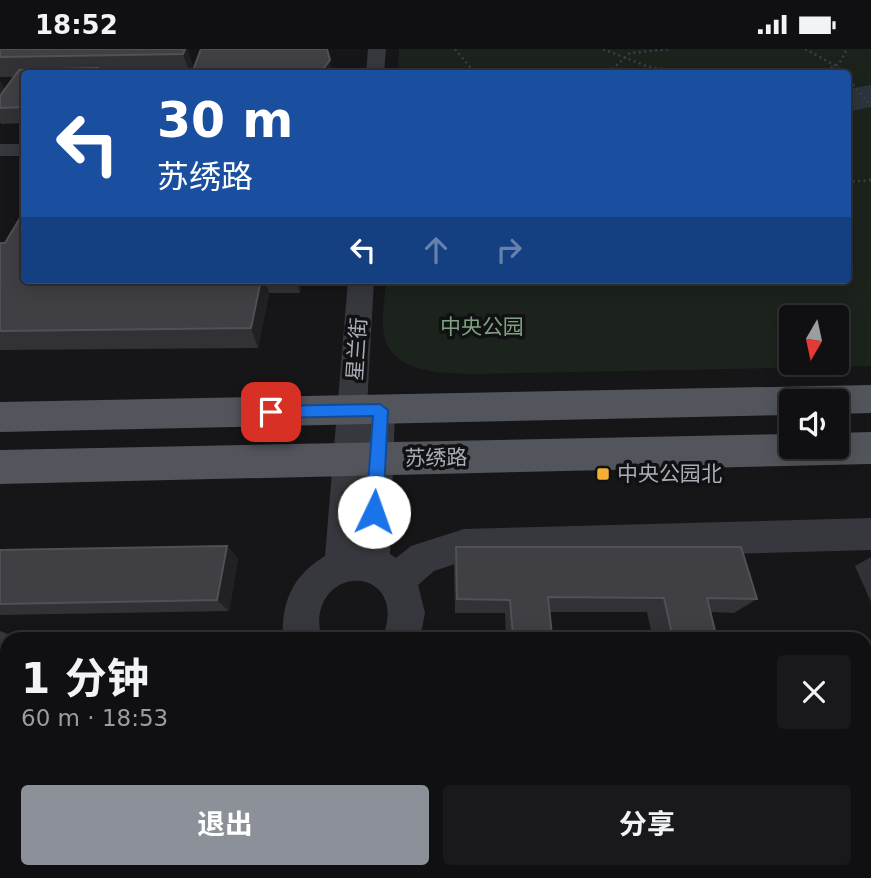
<!DOCTYPE html>
<html lang="zh">
<meta charset="utf-8">
<style>
:root{--surface:#101012;--page:#19191b;--text:#f1f3f6;--muted:#9c9d9f;--line:#303032;--accent:#8c9099}
body{margin:0;font-family:"DejaVu Sans","Noto Sans SC",sans-serif;background:var(--page);color:var(--text);height:100vh;display:flex;flex-direction:column;font-size:26px;white-space:nowrap}
*{box-sizing:border-box;margin:0}
p{font-size:23px;color:var(--muted)}
.icon{flex:none;width:38px;height:38px;fill:none;stroke:currentColor;stroke-width:2;stroke-linecap:round;stroke-linejoin:round}
.map{position:relative;flex:1;overflow:hidden}
.sheet{position:absolute;left:0px;top:583px;width:872px;height:247px;display:flex;flex-direction:column;background:var(--surface);border-radius:21px 21px 0 0;box-shadow:0 4px 18px #0003,0 0 0 2px var(--line)}
.sheet>*{flex:none}
.guide{position:absolute;left:21px;top:21px;width:830px;height:214px;border-radius:7px;box-shadow:0 4px 18px #0003,0 0 0 2px var(--line);background:#1a4fa0;color:#fff;overflow:hidden}
.needle{width:46px;rotate:189deg}
.buttons{position:absolute;left:779px;top:256px;display:grid;gap:14px}
.buttons a{display:grid;place-items:center;width:70px;height:70px;border-radius:7px;background:var(--surface);box-shadow:0 4px 18px #0003,0 0 0 2px var(--line);font-size:35px}
.pin{position:absolute;display:grid;place-items:center;width:60px;height:60px;color:#fff;margin:-30px;border-radius:14px;box-shadow:0 4px 10px #0006}
.me{position:absolute;width:77px;margin:-38px;rotate:3deg;stroke-linejoin:round;filter:drop-shadow(0 0 5px #0008)}
.turn{display:flex;align-items:center;gap:24px;height:147px;padding:0 21px;font-size:32px}
.turn .icon{width:91px;height:91px;stroke-width:2.5}
.turn b{display:block;font-size:49px;line-height:60px}
.lanes{display:flex;align-items:center;height:66px;padding:0 21px;background:#0003;justify-content:center;gap:35px;direction:ltr}
.lanes .off{opacity:.35}
.round{display:grid;place-items:center;flex:none;width:74px;height:74px;border-radius:7px;background:var(--page)}
.headline{display:flex;align-items:center;justify-content:space-between;height:119px;padding:0 21px}
h1{font-size:42px;font-weight:700;line-height:52px}
.primary-button{display:flex;gap:14px;margin-top:auto;padding:14px 21px}
.primary-button a{flex:1;height:80px;border-radius:7px;background:var(--accent);color:#fff;font-size:28px;font-weight:700;line-height:80px;text-align:center}
.primary-button a+a{background:var(--page);color:var(--text)}
.status{display:flex;justify-content:space-between;align-items:center;height:49px;padding:0 35px;background:var(--surface);direction:ltr}
.status svg{height:19px;fill:currentColor}
.map>svg:first-child{display:block}
</style>
<div class="status"><b>18:52</b><svg viewBox="0 0 49 12"><path d="M0 12V9h3v3zM5 12V6h3v6zM10 12V3h3v9zM15 12V0h3v12zM26 1h20v11H26zM47 4h2v5h-2z"/></svg></div>
<div class="map">
<svg width="871" height="829" viewBox="0 0 871 829">
<rect width="100%" height="100%" fill="#161618"/>
<!-- green -->
<path fill="#1c231d" fill-rule="evenodd" d="M399 0H871V317L474 325C444 324 392 325 384 286 381 270 385 248 386 231H847V24H398ZM791 268H836V313H791Z"/>
<!-- water -->
<path fill="#2c353c" d="M871 36V58L847 63V40Z"/>
<g fill="none" stroke-linecap="round" stroke-linejoin="round">
<!-- path -->
<g stroke="#3d3f44" stroke-width="2.5" stroke-dasharray="2 3.5" stroke-linecap="butt">
<path d="M455 0 475 24"/>
<path d="M603 0 646 17 681 24"/>
<path d="M805 0 838 18 871 57"/>
<path d="M608 24 630 4 671 0"/>
<path d="M821 24 839 15 847 0"/>
<path d="M847 133 871 131"/>
</g>
<!-- minor -->
<g fill="#37383d" fill-rule="evenodd">
<path d="M368 0H386L384 24H366Z"/>
<rect x="0" y="95" width="24" height="12"/>
<path d="M348 231H374L367 357 380 349 390 353 395 361 390 505 396 509 411 497 464 480 871 469V501L464 512 434 522 418 536 425 564 420 590H382C409 525 332 512 320 563 318 571 320 581 321 590H283C281 553 293 526 325 507Z"/>
<path d="M0 582 21 590H7V620H0Z"/>
<path d="M335 822H381L383 829H337Z"/>
</g>
<!-- major -->
<g fill="#53555c" fill-rule="evenodd">
<path d="M871 336V364L836 365V352H791V366L0 383V353Z"/>
<path d="M871 383V415L0 435V401L791 385V397H836V384Z"/>
</g>
</g>
<!-- wall -->
<g fill="#323236">
<path d="M0 0H187L193 17 190 24H24V74L1 75 0 73V32L5 40 13 28H0Z"/>
<path d="M0 194 24 231H302L300 244H269L258 299 0 301Z"/>
<path d="M227 497 238 510 229 562 0 566V501Z"/>
<path d="M456 498 757 550 734 564 711 563 716 586 709 590H653L647 563H549L552 586 550 590H506L505 564H455L454 515Z"/>
<path d="M871 508V553L855 517Z"/>
</g>
<!-- shaded-wall -->
<g fill="#212124">
<path d="M173 0H187L193 17 190 24 183 5Z"/>
<path d="M330 11 332 24H320Z"/>
<path d="M0 32 5 40 0 47Z"/>
<path d="M261 231H265L269 244 258 299 251 279Z"/>
<path d="M296 231H302L300 244Z"/>
<path d="M227 497 238 510 229 562 217 551Z"/>
<path d="M0 730H7V749L1 765H0Z"/>
</g>
<!-- building -->
<g fill="#3f3f44" stroke="#4f5156" stroke-width="2">
<path d="M0 0H185L183 5 0 8Z"/>
<path d="M201 0H327L330 11 320 24H192Z"/>
<path d="M97 19 94 24H24V58L0 59V47L19 21Z"/>
<path d="M20 169H24V231H261L251 279 0 282V194H5Z"/>
<path d="M227 497 217 551 0 555V501Z"/>
<path d="M456 498H741L757 550 707 549 716 586 672 585 664 549 548 548 552 586H513L510 551 457 550Z"/>
<path d="M7 680V730H0V687H4Z"/>
</g>
<!-- route -->
<path fill="#1a73e8" stroke="#114b97" stroke-width="2" d="M380 355 388 361 383 463 374 471 366 463 373 367 271 369 264 363 271 357Z"/>
<!-- markers -->
<rect fill="#f2b134" stroke="#111113" stroke-width="2.5" x="596" y="418" width="14" height="14" rx="3.5"/>
<g text-anchor="middle" dominant-baseline="central" stroke-width="7" stroke-linejoin="round" paint-order="stroke">
<!-- park labels -->
<g font-size="21" fill="#7fa381" stroke="#111113">
<text x="482" y="278">中央公园</text>
</g>
<!-- street labels -->
<g font-size="21" fill="#a8adb8" stroke="#111113">
<text transform="translate(357 300) rotate(-86)">星兰街</text>
<text transform="translate(436 409) rotate(-1)">苏绣路</text>
</g>
<!-- poi labels -->
<g font-size="21" fill="#a8adb8" stroke="#111113" text-anchor="start">
<text x="617" y="425">中央公园北</text>
</g>
</g>
</svg>
<div class="buttons">
<a><svg class="needle" viewBox="-14 -14 28 28"><path d="M0-13l5 13h-10z" fill="#e53935"/><path d="M0 13l5-13h-10z" fill="#9c9d9f"/></svg></a>
<a><svg class="icon" aria-label="sound" viewBox="0 0 24 24"><path d="M4 9h4l5-4v14l-5-4H4zM17 9q2 3 0 6"/></svg></a>
</div>
<div class="pin" style="left:271px;top:363px;background:#d93025"><svg class="icon" aria-label="arrive" viewBox="0 0 24 24"><path d="M6 21V4h12l-3 4 3 4H6"/></svg></div>
<svg class="me" style="left:374px;top:463px" viewBox="-20 -20 40 40"><circle r="19" fill="#fff"/><path d="M0-13L10 11 0 6-10 11z" fill="#1a73e8"/></svg>
<div class="guide">
<div class="turn"><svg class="icon" aria-label="left" viewBox="0 0 24 24"><path d="M17 20v-9H6M10 6l-5 5 5 5"/></svg><div><b>30 m</b>苏绣路</div></div>
<div class="lanes"><svg class="icon" aria-label="left" viewBox="0 0 24 24"><path d="M17 20v-9H6M10 6l-5 5 5 5"/></svg><svg class="icon off" aria-label="ahead" viewBox="0 0 24 24"><path d="M12 20V5M6 11l6-6 6 6"/></svg><svg class="icon off" aria-label="right" viewBox="0 0 24 24"><path d="M7 20v-9h11M14 6l5 5-5 5"/></svg></div>
</div>
<section class="sheet">
<div class="headline"><div><h1>1 分钟</h1><p>60 m · 18:53</p></div><a class="round"><svg class="icon" aria-label="close" viewBox="0 0 24 24"><path d="M6 6l12 12M18 6L6 18"/></svg></a></div>
<div class="primary-button"><a>退出</a><a>分享</a></div>
</section>
</div>
